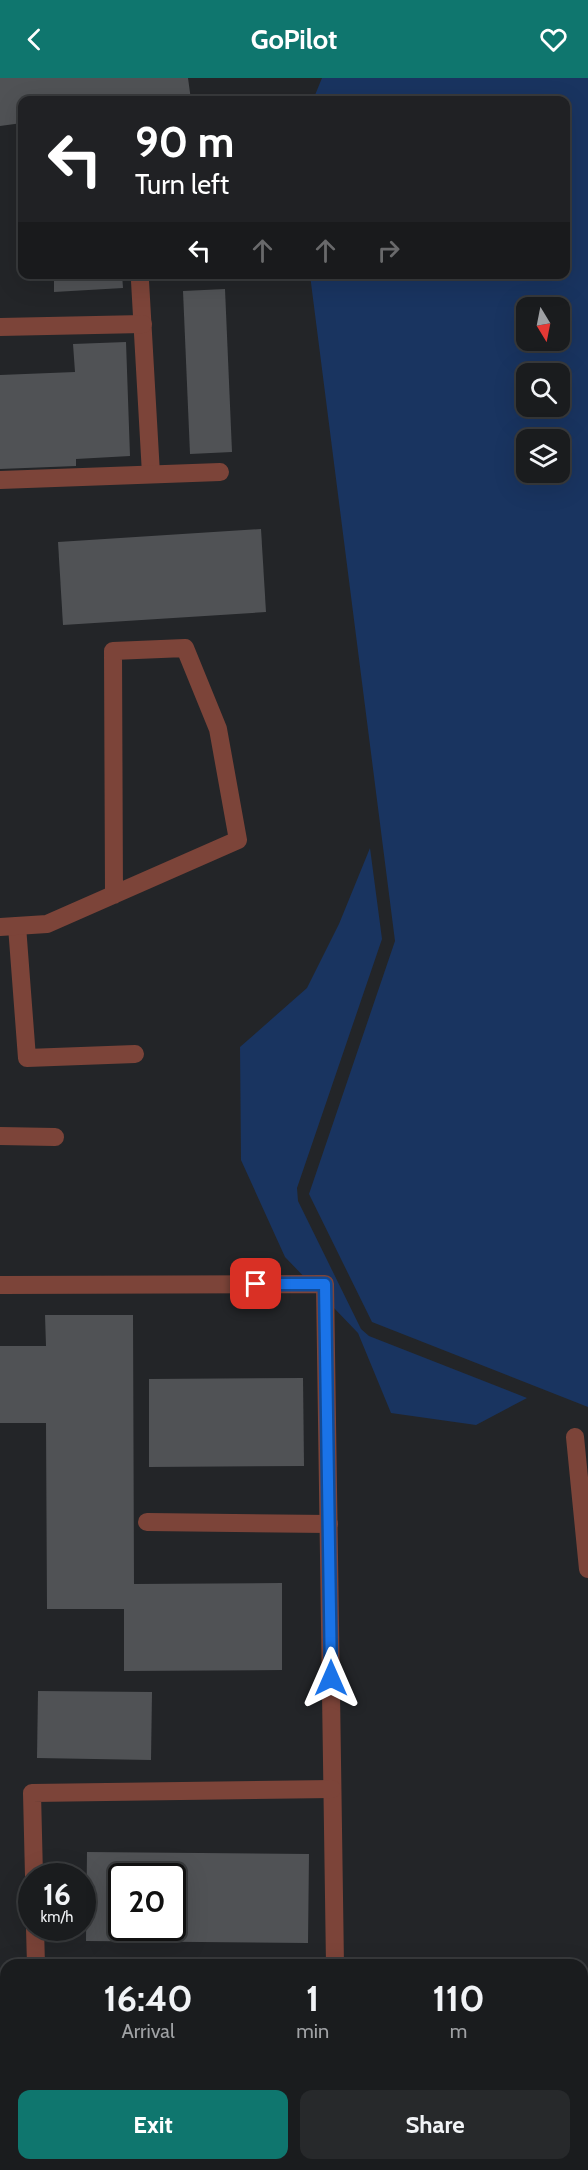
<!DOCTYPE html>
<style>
:root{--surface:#1a1c1e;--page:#27292b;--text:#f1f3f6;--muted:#9fa1a4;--line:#383a3c;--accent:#0f766e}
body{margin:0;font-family:Cabin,sans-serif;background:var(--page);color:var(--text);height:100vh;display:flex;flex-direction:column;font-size:22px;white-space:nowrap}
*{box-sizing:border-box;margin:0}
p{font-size:20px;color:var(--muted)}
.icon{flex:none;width:33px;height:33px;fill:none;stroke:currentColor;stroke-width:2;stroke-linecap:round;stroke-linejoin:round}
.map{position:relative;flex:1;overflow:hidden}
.panel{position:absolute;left:0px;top:1881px;width:588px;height:212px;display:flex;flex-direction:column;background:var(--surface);border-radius:18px 18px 0 0;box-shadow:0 6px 24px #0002,0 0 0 2px var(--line)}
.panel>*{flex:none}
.guide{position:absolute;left:18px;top:18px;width:552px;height:183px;border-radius:12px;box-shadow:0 6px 24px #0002,0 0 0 2px var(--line);background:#202124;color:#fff;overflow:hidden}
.needle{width:39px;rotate:170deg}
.buttons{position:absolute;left:516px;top:219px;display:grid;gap:12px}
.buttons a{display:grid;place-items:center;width:54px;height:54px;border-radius:12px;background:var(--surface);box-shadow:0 6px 24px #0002,0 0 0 2px var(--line);font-size:30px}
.speed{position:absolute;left:18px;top:1785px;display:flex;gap:12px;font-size:30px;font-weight:700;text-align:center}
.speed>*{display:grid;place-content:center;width:78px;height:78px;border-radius:50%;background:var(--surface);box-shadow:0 6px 24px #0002,0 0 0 2px var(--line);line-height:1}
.speed small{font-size:15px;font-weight:400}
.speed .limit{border:3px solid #111;border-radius:9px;background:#fff;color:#111}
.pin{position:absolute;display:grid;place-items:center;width:51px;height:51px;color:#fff;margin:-26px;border-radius:12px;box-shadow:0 3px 9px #0006}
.me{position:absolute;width:66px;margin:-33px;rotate:0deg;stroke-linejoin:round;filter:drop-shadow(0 0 4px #0008)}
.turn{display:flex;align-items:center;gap:21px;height:126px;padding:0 18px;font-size:27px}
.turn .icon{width:78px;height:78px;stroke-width:2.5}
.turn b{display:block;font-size:42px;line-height:51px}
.lanes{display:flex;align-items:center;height:57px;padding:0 18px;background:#0003;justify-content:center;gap:30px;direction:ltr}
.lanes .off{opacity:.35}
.eta{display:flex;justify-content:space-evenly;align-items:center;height:102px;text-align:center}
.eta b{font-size:36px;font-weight:700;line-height:42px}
.action{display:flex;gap:12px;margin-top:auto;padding:12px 18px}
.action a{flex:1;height:69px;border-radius:12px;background:var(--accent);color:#fff;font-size:24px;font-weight:700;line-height:69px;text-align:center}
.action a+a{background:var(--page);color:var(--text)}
header{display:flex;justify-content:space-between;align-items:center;height:78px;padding:0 18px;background:var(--accent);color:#fff;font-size:27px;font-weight:700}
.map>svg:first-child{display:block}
</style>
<header><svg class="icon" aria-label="back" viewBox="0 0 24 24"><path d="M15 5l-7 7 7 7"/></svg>GoPilot<svg class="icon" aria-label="heart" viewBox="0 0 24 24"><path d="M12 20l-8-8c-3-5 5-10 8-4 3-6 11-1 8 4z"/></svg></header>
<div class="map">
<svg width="588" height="2092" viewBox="0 0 588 2092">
<rect width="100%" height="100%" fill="#232528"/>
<!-- green -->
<g fill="#193460" fill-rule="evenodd">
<path d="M322 0H588V1329L372 1244 309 1116 395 863 310 197 566 196V22H313ZM526 230H560V262H526ZM526 296H560V328H526ZM526 362H560V394H526Z"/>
<path d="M370 770 382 861 297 1110 298 1123 361 1251 369 1258 527 1320 476 1347 391 1335 358 1255 285 1179 241 1082 240 969 307 910 339 846Z"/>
</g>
<!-- building -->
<g fill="#505255" fill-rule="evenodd">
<path d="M0 0H188L191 22H22V45L0 48Z"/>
<path d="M54 196H122L123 210 54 214Z"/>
<path d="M225 211 232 374 190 376 183 213Z"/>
<path d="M126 264 130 378 76 381V388L0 391V297L75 294 73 266Z"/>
<path d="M261 451 266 534 63 547 58 464Z"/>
<path d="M45 1237H133L134 1506 282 1505V1592L124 1593V1531H47L46 1345H0V1268H46Z"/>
<path d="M303 1300 304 1388 149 1389V1301Z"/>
<path d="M38 1613 152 1614 151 1682 37 1680Z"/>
<path d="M87 1774 309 1776 308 1865 86 1863ZM122 1798H172V1850H122Z"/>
</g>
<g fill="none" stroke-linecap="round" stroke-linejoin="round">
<!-- minor -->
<g stroke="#7c4439" stroke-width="18">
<path d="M140 203 151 396"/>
<path d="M0 249 143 246"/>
<path d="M0 402 220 394"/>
<path d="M17 848 27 980 135 976"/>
<path d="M0 849 47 846 238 762 218 651 185 570 113 573 114 817"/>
<path d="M0 1058 55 1059"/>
<path d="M0 1207 325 1206 335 1887"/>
<path d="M575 1359 588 1491"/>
<path d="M147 1444 329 1446"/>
<path d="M34 1798 32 1715 332 1711"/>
<path d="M35 1850 36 1887"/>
<path d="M0 1925H6"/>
<path d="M102 2086 116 2092"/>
<path d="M0 2090 45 2086"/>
</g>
</g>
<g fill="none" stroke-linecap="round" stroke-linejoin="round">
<!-- route casing -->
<g stroke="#114b97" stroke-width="15">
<path id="route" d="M256 1206H325L331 1600"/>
</g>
<!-- route -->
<use href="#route" stroke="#1a73e8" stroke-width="10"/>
</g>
</svg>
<div class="buttons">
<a><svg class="needle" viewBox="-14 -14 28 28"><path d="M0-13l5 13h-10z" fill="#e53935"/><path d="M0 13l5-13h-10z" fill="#9fa1a4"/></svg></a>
<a><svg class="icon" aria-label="search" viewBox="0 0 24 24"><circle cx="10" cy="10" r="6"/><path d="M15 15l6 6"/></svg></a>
<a><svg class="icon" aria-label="layers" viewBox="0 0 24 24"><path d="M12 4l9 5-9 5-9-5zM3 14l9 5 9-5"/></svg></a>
</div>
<div class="speed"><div>16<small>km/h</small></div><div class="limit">20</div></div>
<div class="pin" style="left:256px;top:1206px;background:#d93025"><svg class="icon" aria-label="arrive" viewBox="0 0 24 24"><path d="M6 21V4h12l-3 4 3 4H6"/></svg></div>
<svg class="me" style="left:331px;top:1600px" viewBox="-20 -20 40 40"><path d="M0-17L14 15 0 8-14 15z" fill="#1a73e8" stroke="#fff" stroke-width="4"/></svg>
<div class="guide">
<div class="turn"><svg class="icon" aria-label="left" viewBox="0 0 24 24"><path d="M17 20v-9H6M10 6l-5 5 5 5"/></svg><div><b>90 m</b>Turn left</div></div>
<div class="lanes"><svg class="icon" aria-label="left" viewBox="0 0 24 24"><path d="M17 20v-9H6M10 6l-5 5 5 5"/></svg><svg class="icon off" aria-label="ahead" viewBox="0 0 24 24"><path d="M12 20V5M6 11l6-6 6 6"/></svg><svg class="icon off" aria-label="ahead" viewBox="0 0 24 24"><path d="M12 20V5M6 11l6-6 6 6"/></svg><svg class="icon off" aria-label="right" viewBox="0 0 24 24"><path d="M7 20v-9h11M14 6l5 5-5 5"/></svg></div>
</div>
<section class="panel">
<div class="eta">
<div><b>16:40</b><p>Arrival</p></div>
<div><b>1</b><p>min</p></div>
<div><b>110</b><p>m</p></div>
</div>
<div class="action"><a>Exit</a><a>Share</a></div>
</section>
</div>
